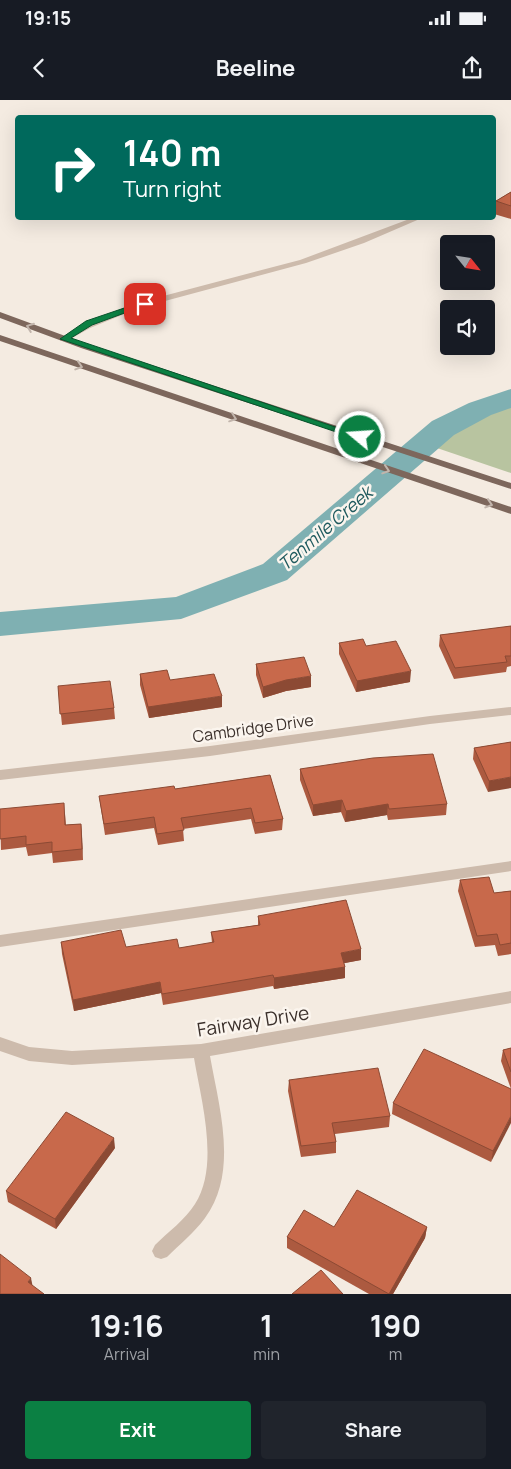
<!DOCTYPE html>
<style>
:root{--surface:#171b24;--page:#20242c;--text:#f1f3f6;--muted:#9ea1a6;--accent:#0b8043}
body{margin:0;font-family:Manrope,sans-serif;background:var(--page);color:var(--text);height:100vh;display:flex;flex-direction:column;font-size:19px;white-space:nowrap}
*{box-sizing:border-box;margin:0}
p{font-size:16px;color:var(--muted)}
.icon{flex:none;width:28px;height:28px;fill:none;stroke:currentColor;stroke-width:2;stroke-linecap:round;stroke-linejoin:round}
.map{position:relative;height:1194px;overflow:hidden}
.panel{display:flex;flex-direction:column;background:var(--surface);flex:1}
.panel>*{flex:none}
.top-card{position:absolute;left:15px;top:15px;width:481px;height:105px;border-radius:5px;box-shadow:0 5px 20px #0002;background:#00695c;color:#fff;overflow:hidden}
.needle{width:32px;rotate:120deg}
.controls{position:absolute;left:440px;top:135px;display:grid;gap:10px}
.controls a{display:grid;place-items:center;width:55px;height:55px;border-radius:5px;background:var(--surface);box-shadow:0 5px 20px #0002;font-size:25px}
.pin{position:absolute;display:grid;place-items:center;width:42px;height:42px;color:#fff;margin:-21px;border-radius:10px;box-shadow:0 2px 8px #0006}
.me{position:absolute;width:55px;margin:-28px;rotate:288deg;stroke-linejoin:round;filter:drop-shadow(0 0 4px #0008)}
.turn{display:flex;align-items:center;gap:18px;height:105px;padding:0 25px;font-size:22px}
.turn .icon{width:65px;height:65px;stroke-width:2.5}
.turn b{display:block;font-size:35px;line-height:42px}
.eta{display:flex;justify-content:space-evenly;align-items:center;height:85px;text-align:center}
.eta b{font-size:30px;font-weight:700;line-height:35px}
.button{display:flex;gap:10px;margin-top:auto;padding:10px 25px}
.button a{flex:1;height:58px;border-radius:5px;background:var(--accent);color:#fff;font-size:20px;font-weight:700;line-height:58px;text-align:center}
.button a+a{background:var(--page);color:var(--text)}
.status{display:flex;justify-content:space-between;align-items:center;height:35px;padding:0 25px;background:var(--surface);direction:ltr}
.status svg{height:14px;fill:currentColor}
header{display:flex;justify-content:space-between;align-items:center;height:65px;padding:0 25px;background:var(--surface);font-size:22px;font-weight:700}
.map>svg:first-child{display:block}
</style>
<div class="status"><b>19:15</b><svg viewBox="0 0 49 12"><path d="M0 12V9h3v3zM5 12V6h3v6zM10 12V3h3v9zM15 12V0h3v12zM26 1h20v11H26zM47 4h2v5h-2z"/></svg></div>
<header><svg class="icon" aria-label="back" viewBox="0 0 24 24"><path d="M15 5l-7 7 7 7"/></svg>Beeline<svg class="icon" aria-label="share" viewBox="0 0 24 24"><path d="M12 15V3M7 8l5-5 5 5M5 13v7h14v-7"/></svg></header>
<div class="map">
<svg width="511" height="1194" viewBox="0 0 511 1194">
<rect width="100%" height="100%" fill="#f4ebe1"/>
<!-- green -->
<path fill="#b8c4a0" d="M511 306V373L434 347 455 329Z"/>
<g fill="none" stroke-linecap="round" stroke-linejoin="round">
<!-- river -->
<path fill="#7fb0b2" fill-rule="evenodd" d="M511 289V308L491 315 454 335 287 480 181 519 0 536V512L176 497 263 464 432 321 469 303Z"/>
<!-- minor -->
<g fill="#cdbbac" fill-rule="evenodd">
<path d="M412 118H422L364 143 306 163 139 208 90 228 67 241H61L59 239 84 224 133 204 300 160Z"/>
<path d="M511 607V615L430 624 210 656 0 680V670L210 646 430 616Z"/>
<path d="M511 761V771L0 847V835Z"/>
<path d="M511 891V903L210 956C219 1007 239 1072 205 1118 194 1133 180 1144 167 1157L161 1159 155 1157 152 1151 155 1145C168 1132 185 1120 195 1104 220 1065 201 1000 194 958L72 965 29 961 0 951V937L29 947 72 951 201 944Z"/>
</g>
<!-- major -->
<g fill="#7d675c" fill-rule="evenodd">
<path d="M0 212 87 244 511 383V389L81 248 0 218Z"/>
<path d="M0 235 511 407V414L0 241Z"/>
</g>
</g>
<!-- wall -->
<g fill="#ac5a40">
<path d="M511 92V119L494 114 496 101Z"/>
<path d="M511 526V566L507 567 506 572 454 579 439 546 440 535Z"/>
<path d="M339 543 366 546 410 582 356 592 339 554Z"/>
<path d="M256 564 311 587 286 591 263 598 256 575Z"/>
<path d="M140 574 170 580 222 607 149 618 140 585Z"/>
<path d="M58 586 114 608 115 619 62 625Z"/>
<path d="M511 642 488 692 473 659 474 648Z"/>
<path d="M300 669 447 704 446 715 388 720 387 715 345 722 341 712 313 716 300 680Z"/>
<path d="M270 675 283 719 282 730 255 734 251 719 183 729 184 741 158 745 154 728 105 735 99 696 175 689Z"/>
<path d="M0 709 65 714 66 725 81 724 83 760 53 763 52 753 28 756 26 747 1 750Z"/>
<path d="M460 780 494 793 511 791V854L498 856 495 845 475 847 458 791Z"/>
<path d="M258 816 361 860 344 863 345 867V878L274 889 273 886 163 905 161 893 74 911 62 854 61 842 126 847 179 848 212 843 211 832 258 825Z"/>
<path d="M511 948V989L501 961 503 950Z"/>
<path d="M289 980 390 1016 389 1027 335 1034 336 1042V1053L301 1057 288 991Z"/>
<path d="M511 989 491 1062 392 1014 393 1003Z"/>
<path d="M115 1048 56 1129 8 1102 6 1091Z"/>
<path d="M334 1127H427L425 1138 393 1194H369L287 1148V1137Z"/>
</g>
<!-- shaded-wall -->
<g fill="#8c4a34">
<path d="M411 571 410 582 356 592 357 581Z"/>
<path d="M311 576V587L286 591 263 598V587L286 580Z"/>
<path d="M222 596V607L149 618 148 607Z"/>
<path d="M511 677V688L488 692 489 681Z"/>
<path d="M342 700 341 712 313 716V705Z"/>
<path d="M388 704 387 715 345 722 346 711Z"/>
<path d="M81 724 82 735 83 760 82 749Z"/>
<path d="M361 849V860L340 864 341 853Z"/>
<path d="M345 867V878L274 889V878Z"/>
<path d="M160 882 161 893 74 911 73 900Z"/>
<path d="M511 1016V1023L491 1062 493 1051Z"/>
<path d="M114 1038 115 1048 56 1129 55 1119Z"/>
<path d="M427 1127 425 1138 393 1194H389Z"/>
<path d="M31 1178 33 1188 28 1182Z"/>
</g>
<!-- building -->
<g fill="#c8694b" stroke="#8c4a34">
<path d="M511 92V106L496 101Z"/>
<path d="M511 526V556H505L507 562 455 568 440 535Z"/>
<path d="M363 539 366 546 396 541 411 571 357 581 339 543Z"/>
<path d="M304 557 311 576 286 580 263 587 256 564Z"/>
<path d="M167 570 170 580 214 574 222 596 148 607 140 574Z"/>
<path d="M110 581 114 608 60 614 58 586Z"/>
<path d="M511 642V677L489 681 474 648Z"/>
<path d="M433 654 447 704 389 709 388 704 346 711 342 700 313 705 300 669 373 658Z"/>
<path d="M270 675 283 719 255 723 251 708 181 718 184 730 157 734 154 717 104 724 99 696 174 686 175 689Z"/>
<path d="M64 703 65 725 81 724 82 749 52 752V742L26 745V736L0 739V709Z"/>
<path d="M489 777 494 793 511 791V843L500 845 497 834 477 836 460 780Z"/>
<path d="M346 800 361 849 341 853 345 867 274 878 273 875 162 894 160 882 73 900 61 842 121 830 126 847 177 839 179 848 214 842 211 832 260 825 258 816Z"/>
<path d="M511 948V972L503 950Z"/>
<path d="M424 949 511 989V1016L493 1051 393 1003Z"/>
<path d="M378 968 390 1016 332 1023 336 1042 301 1046 289 980Z"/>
<path d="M66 1012 114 1038 55 1119 6 1091Z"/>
<path d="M357 1090 427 1127 389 1194 287 1137 304 1110 334 1127Z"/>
<path d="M0 1154 31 1178 28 1182 44 1194H0Z"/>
<path d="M321 1170 343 1194H292Z"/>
</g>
<!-- one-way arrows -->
<defs><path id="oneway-chevron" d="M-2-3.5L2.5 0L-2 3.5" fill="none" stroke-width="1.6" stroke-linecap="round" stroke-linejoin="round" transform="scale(1.25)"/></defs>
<g stroke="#c2b5ac">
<use href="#oneway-chevron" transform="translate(30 227) rotate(-159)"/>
<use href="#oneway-chevron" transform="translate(79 266) rotate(18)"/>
<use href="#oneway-chevron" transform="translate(233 318) rotate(19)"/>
<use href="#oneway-chevron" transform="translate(386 370) rotate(18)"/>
<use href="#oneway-chevron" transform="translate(489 404) rotate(18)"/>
</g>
<!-- route -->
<path fill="#0b8043" stroke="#07532c" d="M142 202 149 204 92 225 71 238 365 337 357 339 60 239 86 221Z"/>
<g text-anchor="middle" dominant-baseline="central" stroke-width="5" stroke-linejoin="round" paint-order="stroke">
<!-- street labels -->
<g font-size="16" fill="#3b302b" stroke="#fbf5ee">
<text transform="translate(253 628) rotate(-8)">Cambridge Drive</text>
</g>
<!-- water labels -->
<g font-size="18" font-style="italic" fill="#1f5a5e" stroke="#fbf5ee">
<text transform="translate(325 428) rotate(-41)">Tenmile Creek</text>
</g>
<!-- near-street labels -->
<g font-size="19" fill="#3b302b" stroke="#fbf5ee">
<text transform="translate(253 921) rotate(-9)">Fairway Drive</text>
</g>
</g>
</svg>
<div class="controls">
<a><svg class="needle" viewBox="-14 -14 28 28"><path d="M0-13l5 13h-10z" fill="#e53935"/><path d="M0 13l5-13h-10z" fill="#9ea1a6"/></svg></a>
<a><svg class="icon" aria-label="sound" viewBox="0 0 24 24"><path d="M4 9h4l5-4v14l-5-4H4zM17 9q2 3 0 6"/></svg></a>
</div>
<div class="pin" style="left:145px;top:204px;background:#d93025"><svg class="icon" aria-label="arrive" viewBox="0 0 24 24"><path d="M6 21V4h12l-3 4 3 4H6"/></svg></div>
<svg class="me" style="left:360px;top:337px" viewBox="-20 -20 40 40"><circle r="17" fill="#0b8043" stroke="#fff" stroke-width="3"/><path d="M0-11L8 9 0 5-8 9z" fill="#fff"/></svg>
<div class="top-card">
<div class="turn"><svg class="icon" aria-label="right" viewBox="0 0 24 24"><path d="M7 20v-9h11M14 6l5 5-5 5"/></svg><div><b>140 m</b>Turn right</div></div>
</div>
</div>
<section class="panel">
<div class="eta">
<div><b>19:16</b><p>Arrival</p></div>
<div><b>1</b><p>min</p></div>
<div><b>190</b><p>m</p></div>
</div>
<div class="button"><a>Exit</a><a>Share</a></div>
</section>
